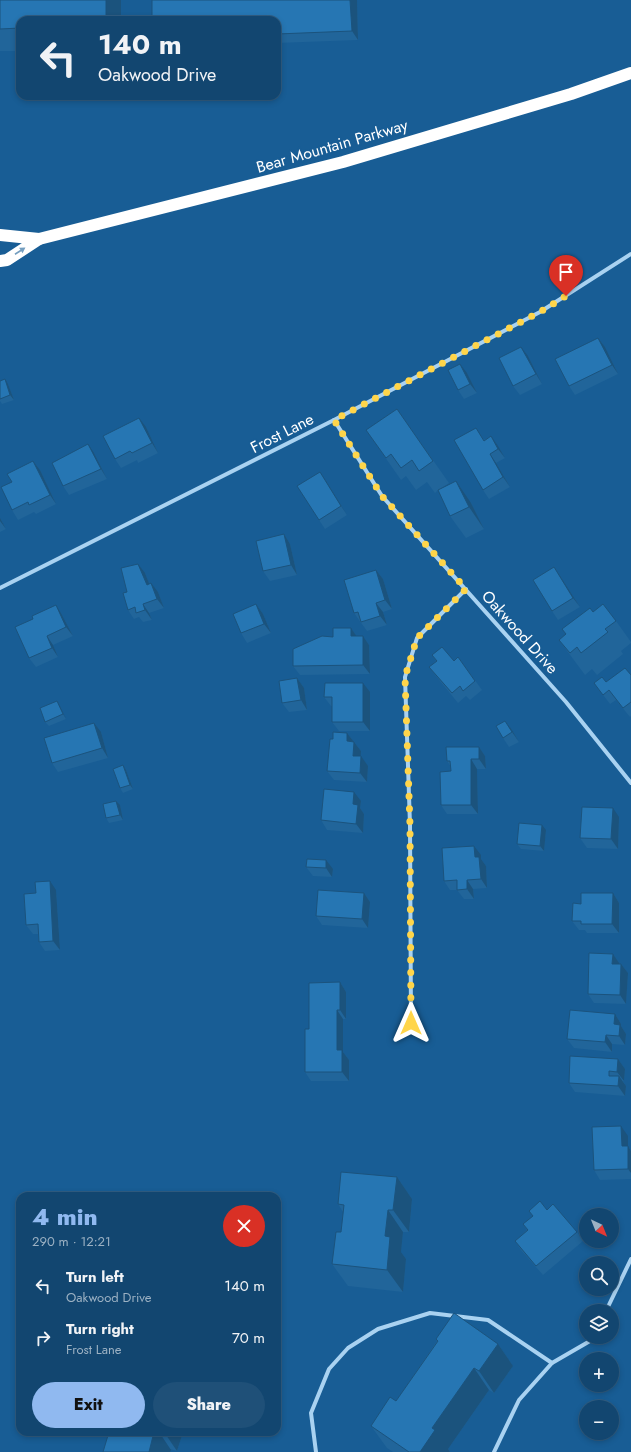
<!DOCTYPE html>
<meta charset="utf-8">
<style>
:root{--surface:#124670;--page:#1f5078;--text:#f1f3f6;--muted:#9cb1c3;--line:#315e83;--accent:#90b9f0}
body{margin:0;font-family:Jost,sans-serif;background:var(--page);color:var(--text);height:100vh;display:flex;flex-direction:column;font-size:15px;white-space:nowrap}
*{box-sizing:border-box;margin:0}
p{font-size:13px;color:var(--muted)}
.icon{flex:none;width:22px;height:22px;fill:none;stroke:currentColor;stroke-width:2;stroke-linecap:round;stroke-linejoin:round}
.map{position:relative;flex:1;overflow:hidden}
.details{position:absolute;left:16px;top:1192px;width:265px;height:244px;display:flex;flex-direction:column;background:var(--surface);border-radius:12px;box-shadow:0 2px 6px #0003,0 0 0 1px var(--line)}
.details>*{flex:none}
.guide{position:absolute;left:16px;top:16px;width:265px;height:84px;border-radius:12px;box-shadow:0 2px 6px #0003,0 0 0 1px var(--line);background:#124670;color:var(--text);overflow:hidden}
.needle{width:26px;rotate:137deg}
.fabs{position:absolute;left:579px;top:1208px;display:grid;gap:8px}
.fabs a{display:grid;place-items:center;width:40px;height:40px;border-radius:50%;background:var(--surface);box-shadow:0 2px 6px #0003,0 0 0 1px var(--line);font-size:20px}
.pin{position:absolute;display:grid;place-items:center;width:34px;height:34px;color:#fff;margin:-41px -17px;border-radius:50% 50% 50% 0;rotate:-45deg;box-shadow:0 0 4px #0007}
.pin .icon{rotate:45deg}
.me{position:absolute;width:44px;margin:-22px;rotate:0deg;stroke-linejoin:round;filter:drop-shadow(0 0 3px #0008)}
.turn{display:flex;align-items:center;gap:14px;height:84px;padding:0 16px;font-size:18px}
.turn .icon{width:52px;height:52px;stroke-width:2.5}
.turn b{display:block;font-size:28px;line-height:34px}
.round{display:grid;place-items:center;flex:none;width:42px;height:42px;border-radius:21px;background:var(--page)}
.headline{display:flex;align-items:center;justify-content:space-between;height:68px;padding:0 16px}
h1{font-size:24px;font-weight:800;line-height:30px;color:var(--accent)}
.cta{display:flex;gap:8px;margin-top:auto;padding:8px 16px}
.cta a{flex:1;height:46px;border-radius:24px;background:var(--accent);color:#111;font-size:16px;font-weight:800;line-height:46px;text-align:center}
.cta a+a{background:var(--page);color:var(--text)}
ul{padding:0;list-style:none}
li{display:flex;align-items:center;gap:12px;height:52px;padding:0 16px}
li div{flex:1}
li b{display:block;font-size:15px}
li em{font-style:normal}
.map>svg:first-child{display:block}
</style>
<div class="map">
<svg width="631" height="1452" viewBox="0 0 631 1452">
<rect width="100%" height="100%" fill="#185d95"/>
<g fill="none" stroke-linecap="round" stroke-linejoin="round">
<!-- street -->
<g stroke="#a9d2f1" stroke-width="4">
<path d="M334 420 382 496 566 702 631 783"/>
<path d="M0 588 334 420 540 312 631 254"/>
<path d="M411 1023 410 825 405 677 417 638 466 589"/>
<path d="M606 1311 631 1259"/>
<path d="M316 1452 311 1413 329 1369 348 1348 378 1329 430 1313 488 1320 552 1363"/>
<path d="M494 1452 519 1400 552 1363 590 1341 593 1337"/>
</g>
<!-- highway -->
<g stroke="#fff" stroke-width="12">
<path d="M0 235 39 239"/>
<path d="M0 261 7 260 39 239 343 162 571 94 631 73"/>
</g>
</g>
<!-- wall -->
<g fill="#21659a">
<path d="M0 0H121V20H20V51H0Z"/>
<path d="M152 0H357L358 40 277 43V20Z"/>
<path d="M598 338 605 347 618 374 575 395 569 386Z"/>
<path d="M528 356 542 384 520 395 513 386Z"/>
<path d="M467 373 477 393 464 399 458 390Z"/>
<path d="M0 381 8 384 14 400 2 404 0 401Z"/>
<path d="M397 409 449 483 440 489 471 503 484 529 466 538 450 516 438 490 435 493 427 482 416 490 406 476 401 480 366 430Z"/>
<path d="M146 427 158 453 138 463 137 460 121 468 115 459Z"/>
<path d="M491 436 505 458 496 463 510 487 489 499 483 490 482 437 484 440Z"/>
<path d="M94 453 107 479 69 495 63 486Z"/>
<path d="M33 461 40 470 56 504 36 514 34 512 18 520 12 510V482Z"/>
<path d="M326 481 347 515 325 529 319 520Z"/>
<path d="M0 518 6 529 0 532Z"/>
<path d="M284 534 290 544 297 575 270 581 263 571Z"/>
<path d="M554 567 580 607 558 620 552 611Z"/>
<path d="M376 570 383 579 392 609 383 612 387 625 367 631 354 613Z"/>
<path d="M145 573 149 584 158 592 164 608 149 613 152 620 143 622 139 617 134 619 128 610 127 592Z"/>
<path d="M256 604 263 614 271 633 247 643 241 633Z"/>
<path d="M593 612 616 621 631 642V643L621 651 623 654 597 675 592 669 585 675 559 640 566 634 562 629Z"/>
<path d="M62 615 73 636 53 645 58 657 36 667 29 658Z"/>
<path d="M351 628 356 636H363L369 645 370 674 300 675 293 666 333 637Z"/>
<path d="M432 655 454 661 458 657 482 690 470 700 466 696 458 703 436 676 429 667 436 661Z"/>
<path d="M631 675V716L630 717 616 700 610 704 594 683 606 682Z"/>
<path d="M297 678 304 688 307 710 289 712 282 703Z"/>
<path d="M370 692V731H339L332 722V706H331L324 697Z"/>
<path d="M57 701 60 706 66 719 49 726 45 722Z"/>
<path d="M505 721 512 730 519 742 509 747 503 738Z"/>
<path d="M101 732 108 758 58 772 52 763Z"/>
<path d="M347 733 361 751 360 756 368 766 367 782 334 780 327 771 333 739Z"/>
<path d="M479 747 485 756 486 769H477L478 814H447L441 805 451 771V767L447 761Z"/>
<path d="M123 765 126 770 133 789 123 793 120 788Z"/>
<path d="M361 801 360 808 364 814 363 833 327 830 321 820Z"/>
<path d="M120 805 123 820 109 823 106 818Z"/>
<path d="M619 817 618 849 587 848 580 838Z"/>
<path d="M546 830 544 851 521 849 517 844Z"/>
<path d="M481 855V859L486 866 487 888 473 889 474 899H464L457 890H450L444 881Z"/>
<path d="M307 859 333 869 332 877 313 876 306 867Z"/>
<path d="M56 890 60 950 45 951 39 942 38 934H33L26 925 36 893Z"/>
<path d="M364 893 370 902 368 928 322 925 316 916Z"/>
<path d="M613 893 619 903V933H587L585 930H579L572 921 581 904Z"/>
<path d="M613 954 619 964H621L628 973 626 1004 594 1003 588 994Z"/>
<path d="M340 982 346 992V1019H343V1052L349 1060V1081H311L305 1072 309 1029Z"/>
<path d="M615 1014 621 1024V1026L626 1034 625 1045 612 1044V1052L574 1048 567 1039Z"/>
<path d="M618 1059 625 1069 624 1081H623L626 1086 625 1096 575 1092 569 1083Z"/>
<path d="M628 1136V1146L631 1151V1179L600 1180 594 1170Z"/>
<path d="M397 1177 412 1199 409 1232H403L401 1252 406 1259 403 1292 348 1286 332 1264 341 1232 343 1212 338 1204Z"/>
<path d="M547 1210 577 1232 583 1241 543 1275 521 1250 515 1241 527 1230 523 1224 533 1217 529 1211Z"/>
<path d="M436 1339 498 1344 513 1366 494 1393 489 1390 448 1449 450 1452H393L387 1448 371 1426 396 1401 437 1341Z"/>
<path d="M109 1432H183L177 1451Z"/>
</g>
<!-- shaded-wall -->
<g fill="#1b537d">
<rect x="106" y="0" width="15" height="20"/>
<path d="M350 0H357L358 40 352 31Z"/>
<path d="M598 338 605 347 618 374 612 365Z"/>
<path d="M521 347 528 356 542 384 536 374Z"/>
<path d="M460 364 467 373 477 393 470 384Z"/>
<path d="M5 379 8 384 14 400 10 395Z"/>
<path d="M139 418 146 427 158 453 152 443Z"/>
<path d="M491 436 498 446 505 458 498 449Z"/>
<path d="M88 444 94 453 107 479 101 469Z"/>
<path d="M490 454 496 463 510 487 503 477Z"/>
<path d="M33 461 40 470 56 504 50 495Z"/>
<path d="M320 472 326 481 347 515 341 506Z"/>
<path d="M456 481 471 503 484 529 469 507Z"/>
<path d="M0 518 6 529 0 521Z"/>
<path d="M284 534 290 544 297 575 291 565Z"/>
<path d="M138 564 145 573 153 594 147 585Z"/>
<path d="M554 567 560 576 580 607 573 598Z"/>
<path d="M376 570 383 579 392 609 385 600Z"/>
<path d="M151 583 158 592 164 608 157 599Z"/>
<path d="M376 603 383 612 387 625 380 616Z"/>
<path d="M143 604 149 613 152 620 145 610Z"/>
<path d="M256 604 263 614 271 633 264 624Z"/>
<path d="M56 605 62 615 73 636 66 627Z"/>
<path d="M351 628 357 637 351 636Z"/>
<path d="M47 636 53 645 58 657 52 648Z"/>
<path d="M363 636 369 645 370 674 363 665Z"/>
<path d="M297 678 304 688 307 710 301 700Z"/>
<path d="M363 683 370 692V731L363 722Z"/>
<path d="M57 701 60 706 66 719 63 714Z"/>
<path d="M505 721 512 730 519 742 512 732Z"/>
<path d="M94 723 101 732 108 758 102 748Z"/>
<path d="M347 733 354 742 347 741Z"/>
<path d="M354 742 361 751 360 765 353 756Z"/>
<path d="M479 747 485 756 486 769 479 759Z"/>
<path d="M361 756 368 766 367 782 360 773Z"/>
<path d="M471 759 477 769 478 814 471 805Z"/>
<path d="M123 765 126 770 133 789 130 785Z"/>
<path d="M354 792 361 801 360 808 364 814 363 833 356 824 353 804Z"/>
<path d="M116 801 120 805 123 820 120 815Z"/>
<path d="M613 808 619 817 618 849 611 839Z"/>
<path d="M542 825 546 830 544 851 540 846Z"/>
<path d="M474 846 481 855V859L486 866 487 888 481 879 475 857Z"/>
<path d="M326 860 333 869 332 877 326 868Z"/>
<path d="M467 880 473 889 474 899 467 889Z"/>
<path d="M50 881 56 890 60 950 53 941Z"/>
<path d="M364 893 370 902 368 928 362 919Z"/>
<path d="M613 893 619 903V933L612 924Z"/>
<path d="M613 954 619 963V973L612 964Z"/>
<path d="M621 964 628 973 626 1004 620 995Z"/>
<path d="M340 982 346 992V1019L340 1010Z"/>
<path d="M337 1010 343 1019V1052L349 1060V1081L342 1072 337 1050Z"/>
<path d="M615 1014 621 1024V1026L626 1034 625 1045 619 1036 614 1024Z"/>
<path d="M606 1035 612 1044V1052L605 1042Z"/>
<path d="M618 1059 625 1069 624 1081 617 1072Z"/>
<path d="M619 1076 626 1086 625 1096 618 1086Z"/>
<path d="M621 1126 628 1136V1146L631 1151V1173L628 1169 622 1146Z"/>
<path d="M397 1177 412 1199 409 1232 393 1210Z"/>
<path d="M388 1210 403 1232 401 1252 406 1259 403 1292 387 1270 385 1236Z"/>
<path d="M498 1344 513 1366 494 1393 479 1371Z"/>
<path d="M474 1368 489 1390 448 1449 450 1452H420L432 1428Z"/>
<path d="M154 1432H159L171 1450 170 1452H149Z"/>
<path d="M164 1432H183L177 1451Z"/>
</g>
<!-- building -->
<g fill="#2676b3" stroke="#1b537d">
<path d="M0 0H106V20H20V28L0 29Z"/>
<path d="M152 0H350L352 31 277 34V20H152Z"/>
<path d="M598 338 612 365 569 386 555 359Z"/>
<path d="M521 347 536 374 513 386 499 358Z"/>
<path d="M460 364 470 384 458 390 448 370Z"/>
<path d="M5 379 10 395 0 399V381Z"/>
<path d="M397 409 433 461 419 471 412 460 401 468 391 454 386 458 366 430Z"/>
<path d="M139 418 152 443 132 453 130 451 115 459 103 436Z"/>
<path d="M476 428 484 441 491 436 498 449 490 454 503 477 483 490 454 440Z"/>
<path d="M88 444 101 469 63 486 52 463Z"/>
<path d="M33 461 50 495 29 505 28 502 12 510 1 487 12 482 7 474Z"/>
<path d="M320 472 341 506 319 520 297 486Z"/>
<path d="M456 481 469 507 450 516 438 490Z"/>
<path d="M284 534 291 565 263 571 256 541Z"/>
<path d="M138 564 147 585 151 583 157 599 143 604 145 610 136 613 135 607 128 610 123 593 127 592 121 568Z"/>
<path d="M554 567 573 598 552 611 533 580Z"/>
<path d="M376 570 385 600 376 603 380 616 361 622 358 612 354 613 344 580Z"/>
<path d="M256 604 264 624 241 633 233 614Z"/>
<path d="M603 604 616 621 605 629 608 632 581 653 577 647 570 653 559 640 566 634 562 629 590 608 593 612Z"/>
<path d="M56 605 66 627 47 636 52 648 29 658 15 627 33 619 32 616Z"/>
<path d="M333 628H351V636H363V665L293 666V649L322 636 333 637Z"/>
<path d="M442 647 454 661 458 657 475 681 463 691 460 686 452 693 429 667 437 661 432 655Z"/>
<path d="M625 668 631 675V702L623 708 609 690 603 695 594 683 602 677 606 682Z"/>
<path d="M297 678 301 700 282 703 279 681Z"/>
<path d="M325 683H363V722H332V697H324Z"/>
<path d="M57 701 63 714 45 722 40 708Z"/>
<path d="M505 721 512 732 503 738 496 726Z"/>
<path d="M94 723 102 748 52 763 44 738Z"/>
<path d="M333 732 347 733V741L354 742 353 756H361L360 773 327 771 330 739H333Z"/>
<path d="M446 747H479V759H471V805H441L440 772 451 771 450 761H447Z"/>
<path d="M123 765 130 785 120 788 113 769Z"/>
<path d="M324 789 354 792 353 804 358 805 356 824 321 820Z"/>
<path d="M116 801 120 815 106 818 103 804Z"/>
<path d="M582 807 613 808 611 839 580 838Z"/>
<path d="M519 823 542 825 540 846 517 844Z"/>
<path d="M474 846 475 857H479L481 879 467 880V889L457 890V880L444 881 442 848Z"/>
<path d="M307 859 326 860V868L306 867Z"/>
<path d="M50 881 53 941 39 942 38 924 26 925 24 894 36 893 35 882Z"/>
<path d="M318 890 364 893 362 919 316 916Z"/>
<path d="M581 893H613L612 924H581V921H572L573 903 581 904Z"/>
<path d="M589 953 613 954 612 964H621L620 995 588 994Z"/>
<path d="M340 982V1010H337V1050H342V1072H305V1029H309V983Z"/>
<path d="M570 1010 615 1014 614 1024 620 1025 619 1036 606 1035 605 1042 567 1039Z"/>
<path d="M570 1056 618 1059 617 1072 609 1071V1076H619L618 1086 569 1083Z"/>
<path d="M621 1126 622 1146H628V1169L594 1170 592 1127Z"/>
<path d="M341 1172 397 1177 393 1210H388L385 1236 390 1237 387 1270 332 1264 336 1232H341L344 1205 338 1204Z"/>
<path d="M540 1201 547 1210 553 1204 577 1232 536 1266 515 1241 528 1230 523 1224 533 1216 529 1211Z"/>
<path d="M454 1313 498 1344 479 1371 474 1368 432 1428 435 1430 420 1452H409L371 1426 390 1397 396 1401 438 1341 436 1339Z"/>
<path d="M109 1432H154L149 1452H103Z"/>
</g>
<!-- one-way arrows -->
<defs><path id="oneway-solid" d="M-6-.8H1V-3.2L6.5 0L1 3.2V.8H-6Z"/></defs>
<use fill="#749ebf" href="#oneway-solid" transform="translate(20 251) rotate(-33)"/>
<g fill="none" stroke-linecap="round" stroke-linejoin="round">
<!-- route -->
<path stroke="#ffd54a" stroke-width="7" stroke-dasharray="0 12.6" d="M411 1023 410 825 405 677 417 638 466 589 382 496 334 420 540 312 566 296"/>
</g>
<g text-anchor="middle" dominant-baseline="central" stroke-width="4" stroke-linejoin="round" paint-order="stroke">
<!-- street labels -->
<g font-size="16" fill="#fff" stroke="#185d95">
<text transform="translate(332 146) rotate(-16)">Bear Mountain Parkway</text>
<text transform="translate(282 433) rotate(-27)">Frost Lane</text>
<text transform="translate(520 632) rotate(48)">Oakwood Drive</text>
</g>
</g>
</svg>
<div class="fabs">
<a><svg class="needle" viewBox="-14 -14 28 28"><path d="M0-13l5 13h-10z" fill="#e53935"/><path d="M0 13l5-13h-10z" fill="#9cb1c3"/></svg></a>
<a><svg class="icon" aria-label="search" viewBox="0 0 24 24"><circle cx="10" cy="10" r="6"/><path d="M15 15l6 6"/></svg></a>
<a><svg class="icon" aria-label="layers" viewBox="0 0 24 24"><path d="M12 4l9 5-9 5-9-5zM3 14l9 5 9-5"/></svg></a>
<a>+</a>
<a>−</a>
</div>
<div class="pin" style="left:566px;top:296px;background:#d93025"><svg class="icon" aria-label="arrive" viewBox="0 0 24 24"><path d="M6 21V4h12l-3 4 3 4H6"/></svg></div>
<svg class="me" style="left:411px;top:1023px" viewBox="-20 -20 40 40"><path d="M0-17L14 15 0 8-14 15z" fill="#ffd54a" stroke="#fff" stroke-width="4"/></svg>
<div class="guide">
<div class="turn"><svg class="icon" aria-label="left" viewBox="0 0 24 24"><path d="M17 20v-9H6M10 6l-5 5 5 5"/></svg><div><b>140 m</b>Oakwood Drive</div></div>
</div>
<section class="details">
<div class="headline"><div><h1>4 min</h1><p>290 m · 12:21</p></div><a class="round" style="background:#d93025;color:#fff"><svg class="icon" aria-label="close" viewBox="0 0 24 24"><path d="M6 6l12 12M18 6L6 18"/></svg></a></div>
<ul>
<li><svg class="icon" aria-label="left" viewBox="0 0 24 24"><path d="M17 20v-9H6M10 6l-5 5 5 5"/></svg><div><b>Turn left</b><p>Oakwood Drive</p></div><em>140 m</em></li>
<li><svg class="icon" aria-label="right" viewBox="0 0 24 24"><path d="M7 20v-9h11M14 6l5 5-5 5"/></svg><div><b>Turn right</b><p>Frost Lane</p></div><em>70 m</em></li>
</ul>
<div class="cta"><a>Exit</a><a>Share</a></div>
</section>
</div>
